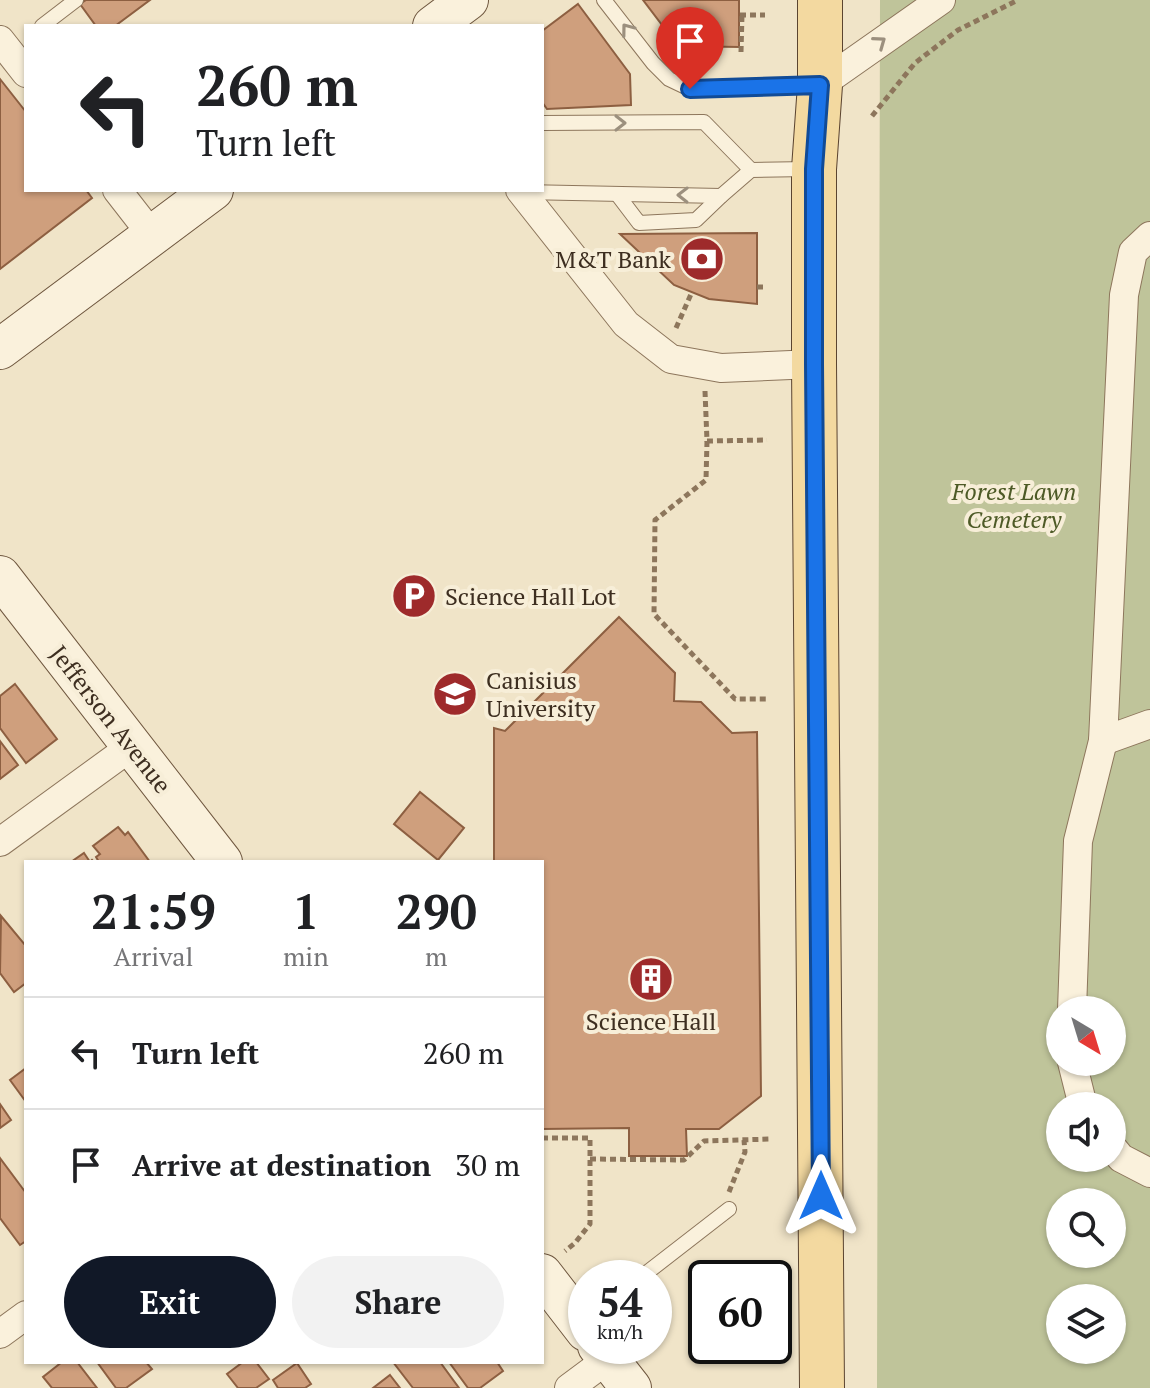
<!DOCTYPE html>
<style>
:root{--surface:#fff;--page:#f2f2f2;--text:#202124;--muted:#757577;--line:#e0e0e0;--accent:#111827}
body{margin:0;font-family:"PT Serif",serif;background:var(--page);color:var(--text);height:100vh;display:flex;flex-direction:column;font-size:30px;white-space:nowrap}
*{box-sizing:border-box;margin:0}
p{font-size:26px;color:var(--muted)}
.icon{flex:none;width:44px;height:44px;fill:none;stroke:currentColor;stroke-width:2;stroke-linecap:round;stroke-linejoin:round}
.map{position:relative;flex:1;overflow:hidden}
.sheet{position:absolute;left:24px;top:860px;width:520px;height:504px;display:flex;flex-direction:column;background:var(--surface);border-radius:0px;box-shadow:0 2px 6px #0004}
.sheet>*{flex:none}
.top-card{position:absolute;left:24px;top:24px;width:520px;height:168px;border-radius:0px;box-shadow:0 2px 6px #0004;background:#fff;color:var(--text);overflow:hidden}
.needle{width:52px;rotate:142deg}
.fabs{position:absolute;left:1046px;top:996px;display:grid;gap:16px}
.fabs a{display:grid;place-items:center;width:80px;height:80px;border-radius:50%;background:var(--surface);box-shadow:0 2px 6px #0004;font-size:40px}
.speed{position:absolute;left:568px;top:1260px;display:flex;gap:16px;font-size:40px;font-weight:700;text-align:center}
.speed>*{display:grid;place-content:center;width:104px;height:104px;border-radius:50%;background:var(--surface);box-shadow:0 2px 6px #0004;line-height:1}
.speed small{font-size:20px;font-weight:400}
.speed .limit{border:4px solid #111;border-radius:12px;background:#fff;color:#111}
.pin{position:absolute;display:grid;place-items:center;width:68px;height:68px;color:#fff;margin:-82px -34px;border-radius:50% 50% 50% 0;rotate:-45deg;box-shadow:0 0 8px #0007}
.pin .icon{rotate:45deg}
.me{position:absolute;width:88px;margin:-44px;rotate:0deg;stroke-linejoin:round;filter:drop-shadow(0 0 6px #0008)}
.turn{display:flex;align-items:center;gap:28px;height:168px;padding:0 40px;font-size:36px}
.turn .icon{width:104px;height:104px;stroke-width:2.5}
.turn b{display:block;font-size:56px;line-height:68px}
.eta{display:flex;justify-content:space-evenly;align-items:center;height:136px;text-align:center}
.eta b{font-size:48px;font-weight:700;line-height:56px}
.cta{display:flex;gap:16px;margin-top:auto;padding:16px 40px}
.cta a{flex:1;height:92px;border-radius:48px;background:var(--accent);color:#fff;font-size:32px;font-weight:700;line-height:92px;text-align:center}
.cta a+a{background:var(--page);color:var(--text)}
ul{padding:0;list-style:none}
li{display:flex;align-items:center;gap:24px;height:112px;padding:0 40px;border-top:2px solid var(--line)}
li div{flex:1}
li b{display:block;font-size:30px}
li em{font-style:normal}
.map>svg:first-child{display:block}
</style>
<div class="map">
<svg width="1150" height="1388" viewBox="0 0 1150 1388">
<rect width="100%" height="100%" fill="#f0e4c8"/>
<!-- cemetery -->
<path fill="#bfc49a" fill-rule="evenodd" d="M880 0H1150V1388H877ZM1060 1010H1112V1062H1060ZM1060 1106H1112V1158H1060ZM1060 1202H1112V1254H1060ZM1060 1298H1112V1350H1060Z"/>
<!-- building -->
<g fill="#cf9f7d" stroke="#8d5f41" stroke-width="2">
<path d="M86 0H150L115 26H96L80 4Z"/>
<path d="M643 0H739V47L678 46Z"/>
<path d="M578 4 630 74 631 105 547 109 542 102V31Z"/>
<path d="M0 79 26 112V190H86L92 198 0 269Z"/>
<path d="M757 233V304L709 299 674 285 620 234Z"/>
<path d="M619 617 675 673 674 701 701 702 732 733 757 732 761 1096 719 1129H686L687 1156H629V1128L542 1129V862H494V728L505 731Z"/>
<path d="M15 684 57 739 26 763 0 728V696Z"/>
<path d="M0 741 18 765 0 779Z"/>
<path d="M420 792 464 828 438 860 394 824Z"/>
<path d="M118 827 125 835 128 832 150 862H99L96 857 100 854 93 846Z"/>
<path d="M84 853 90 862 92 860 94 862H71Z"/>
<path d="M1 916 26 946V983L14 992 0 973Z"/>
<path d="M26 1068V1102L10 1080Z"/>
<path d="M0 1104 11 1120 0 1128Z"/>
<path d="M0 1158 26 1193V1241L20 1245 0 1218Z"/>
<path d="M62 1362H77L97 1388H52L43 1377Z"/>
<path d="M97 1362H146L152 1369 126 1388H116Z"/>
<path d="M243 1362H256L269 1379 256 1388H238L227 1374Z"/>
<path d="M393 1362H440L459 1388H413Z"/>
<path d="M449 1362H497L503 1371 480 1388H468Z"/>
<path d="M297 1363 311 1384 305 1388H278L273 1380Z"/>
<path d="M390 1375 400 1388H373Z"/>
</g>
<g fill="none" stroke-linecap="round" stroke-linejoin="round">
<!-- lane casing -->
<g stroke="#8d765c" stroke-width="16">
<g id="lane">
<path d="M604 0 653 63 669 79 690 89 815 85"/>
<path d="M42 26 76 0"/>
<path d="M542 123 704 122 751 170"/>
<path d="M523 192 721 196 751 170 808 169"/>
<path d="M617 194 639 223 696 220 721 196"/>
<path d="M640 1278 729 1209"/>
</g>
</g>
<!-- street casing -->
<g stroke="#8d765c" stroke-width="30">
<g id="street">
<path d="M0 40 26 73"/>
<path d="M820 85 941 0"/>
<path d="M117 190 152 235"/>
<path d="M520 190 626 324 671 359 721 368 814 364"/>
<path d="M1103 741 1150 724"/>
<path d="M0 842 132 746"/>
<path d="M1072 1010 1078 841 1103 741 1124 295 1133 252 1150 236"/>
<path d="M1072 1062 1083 1106"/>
<path d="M1112 1147 1121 1158 1150 1173"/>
<path d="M0 1334 26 1315"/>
<path d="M569 1388 608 1359"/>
</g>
</g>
<!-- secondary casing -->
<g stroke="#6f573f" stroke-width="42">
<g id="secondary">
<path d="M433 26 468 0"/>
<path d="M0 349 213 190"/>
<path d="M0 576 222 862"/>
<path d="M542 1274 586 1331"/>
<path d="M598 1346 631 1388"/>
</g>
</g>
<!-- primary casing -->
<g stroke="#5b4430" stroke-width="46">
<path id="primary" d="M820 0V85L814 169V364L822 1388"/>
</g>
<!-- path -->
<g stroke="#8d765c" stroke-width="5" stroke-dasharray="6 4" stroke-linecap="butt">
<path d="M740 15H765"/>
<path d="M687 46 693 54"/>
<path d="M741 52 742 15"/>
<path d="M872 116 915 63 958 30 1018 0"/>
<path d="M757 287H766"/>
<path d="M676 328 692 292"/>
<path d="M705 391 707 441 767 440"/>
<path d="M707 441 706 480 655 520 654 614 735 699H769"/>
<path d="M542 1138H590V1224L575 1243 565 1251"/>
<path d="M590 1159 684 1160 704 1141 771 1139"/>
<path d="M729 1192 745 1152 744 1140"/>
</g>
<!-- lane -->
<use href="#lane" stroke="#faf1dc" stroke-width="14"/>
<!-- street -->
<use href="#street" stroke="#faf1dc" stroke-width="28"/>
<!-- secondary -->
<use href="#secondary" stroke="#faf1dc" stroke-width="40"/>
<!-- primary -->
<use href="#primary" stroke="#f3d9a0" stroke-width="44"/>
</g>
<!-- one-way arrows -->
<defs><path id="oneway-chevron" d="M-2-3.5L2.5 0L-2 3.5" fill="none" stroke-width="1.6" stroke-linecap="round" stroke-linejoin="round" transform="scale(2)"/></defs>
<g stroke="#9c907e">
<use href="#oneway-chevron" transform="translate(627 29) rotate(-127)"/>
<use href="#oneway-chevron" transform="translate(880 42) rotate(-36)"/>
<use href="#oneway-chevron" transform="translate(620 123)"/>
<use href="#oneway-chevron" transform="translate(683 195) rotate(-179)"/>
</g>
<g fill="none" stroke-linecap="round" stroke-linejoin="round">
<!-- route casing -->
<g stroke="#114b97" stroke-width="20">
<path id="route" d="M690 89 820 85 814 169V364L821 1196"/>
</g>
<!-- route -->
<use href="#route" stroke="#1a73e8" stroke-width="14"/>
</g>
<!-- icons -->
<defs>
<g id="bank-disc" transform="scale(2.3)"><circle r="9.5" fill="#9e2a2b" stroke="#f7eed8"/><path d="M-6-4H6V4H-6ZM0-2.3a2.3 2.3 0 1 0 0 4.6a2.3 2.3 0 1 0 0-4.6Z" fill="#fff"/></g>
<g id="parking-disc" transform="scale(2.3)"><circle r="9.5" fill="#9e2a2b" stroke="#f7eed8"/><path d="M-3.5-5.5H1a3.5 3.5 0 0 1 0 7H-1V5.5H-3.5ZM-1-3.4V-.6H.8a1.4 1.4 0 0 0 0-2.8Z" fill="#fff"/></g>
<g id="university-disc" transform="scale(2.3)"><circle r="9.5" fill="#9e2a2b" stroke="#f7eed8"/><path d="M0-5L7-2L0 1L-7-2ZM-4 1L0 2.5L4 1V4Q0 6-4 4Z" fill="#fff"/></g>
<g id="building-disc" transform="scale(2.3)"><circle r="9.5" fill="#9e2a2b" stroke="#f7eed8"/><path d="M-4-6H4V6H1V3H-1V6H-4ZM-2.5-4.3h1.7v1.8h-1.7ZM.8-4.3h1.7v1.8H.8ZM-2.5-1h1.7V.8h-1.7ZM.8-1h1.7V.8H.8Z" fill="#fff"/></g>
</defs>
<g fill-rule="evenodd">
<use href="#bank-disc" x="702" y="259"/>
<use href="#parking-disc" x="414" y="596"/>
<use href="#university-disc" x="455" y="694"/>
<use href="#building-disc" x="651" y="979"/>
</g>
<g text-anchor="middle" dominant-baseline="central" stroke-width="8" stroke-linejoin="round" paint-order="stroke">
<!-- poi labels -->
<g font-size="24" fill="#3d2e20" stroke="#f7eed8" text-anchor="start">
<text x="671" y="259" text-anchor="end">M&amp;T Bank</text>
<text x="445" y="596">Science Hall Lot</text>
<text x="486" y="680">Canisius<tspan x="486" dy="28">University</tspan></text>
<text x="651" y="1021" text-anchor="middle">Science Hall</text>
</g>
<!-- park labels -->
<g font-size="24" font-style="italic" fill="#4d5a26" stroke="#f7eed8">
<text x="1014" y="491">Forest Lawn<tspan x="1014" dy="28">Cemetery</tspan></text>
</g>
<!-- street labels -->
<g font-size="24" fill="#3d2e20" stroke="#f7eed8">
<text transform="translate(111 719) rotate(52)">Jefferson Avenue</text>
</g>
</g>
</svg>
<div class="fabs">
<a><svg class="needle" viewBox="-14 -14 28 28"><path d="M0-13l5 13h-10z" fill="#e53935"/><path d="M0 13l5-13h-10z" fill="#757577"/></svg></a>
<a><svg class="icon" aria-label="sound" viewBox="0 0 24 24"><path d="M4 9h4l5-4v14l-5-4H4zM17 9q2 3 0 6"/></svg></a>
<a><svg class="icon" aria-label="search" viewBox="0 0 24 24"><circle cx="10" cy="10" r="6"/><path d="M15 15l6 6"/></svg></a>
<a><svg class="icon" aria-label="layers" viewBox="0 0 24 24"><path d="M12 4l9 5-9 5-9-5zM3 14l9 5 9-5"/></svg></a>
</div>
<div class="speed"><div>54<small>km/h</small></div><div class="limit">60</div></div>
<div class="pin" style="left:690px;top:89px;background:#d93025"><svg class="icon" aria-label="arrive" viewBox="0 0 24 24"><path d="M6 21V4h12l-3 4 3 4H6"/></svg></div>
<svg class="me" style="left:821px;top:1196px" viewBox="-20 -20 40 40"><path d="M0-17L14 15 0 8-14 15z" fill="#1a73e8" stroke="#fff" stroke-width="4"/></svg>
<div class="top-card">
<div class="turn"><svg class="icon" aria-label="left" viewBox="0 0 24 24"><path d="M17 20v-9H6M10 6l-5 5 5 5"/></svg><div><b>260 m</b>Turn left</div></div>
</div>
<section class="sheet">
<div class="eta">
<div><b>21:59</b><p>Arrival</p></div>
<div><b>1</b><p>min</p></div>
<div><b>290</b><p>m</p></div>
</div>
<ul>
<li><svg class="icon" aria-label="left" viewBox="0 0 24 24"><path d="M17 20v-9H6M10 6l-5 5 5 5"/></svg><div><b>Turn left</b></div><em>260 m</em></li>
<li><svg class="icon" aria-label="arrive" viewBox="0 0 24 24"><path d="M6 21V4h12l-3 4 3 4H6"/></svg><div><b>Arrive at destination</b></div><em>30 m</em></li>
</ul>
<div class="cta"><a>Exit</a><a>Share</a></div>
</section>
</div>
